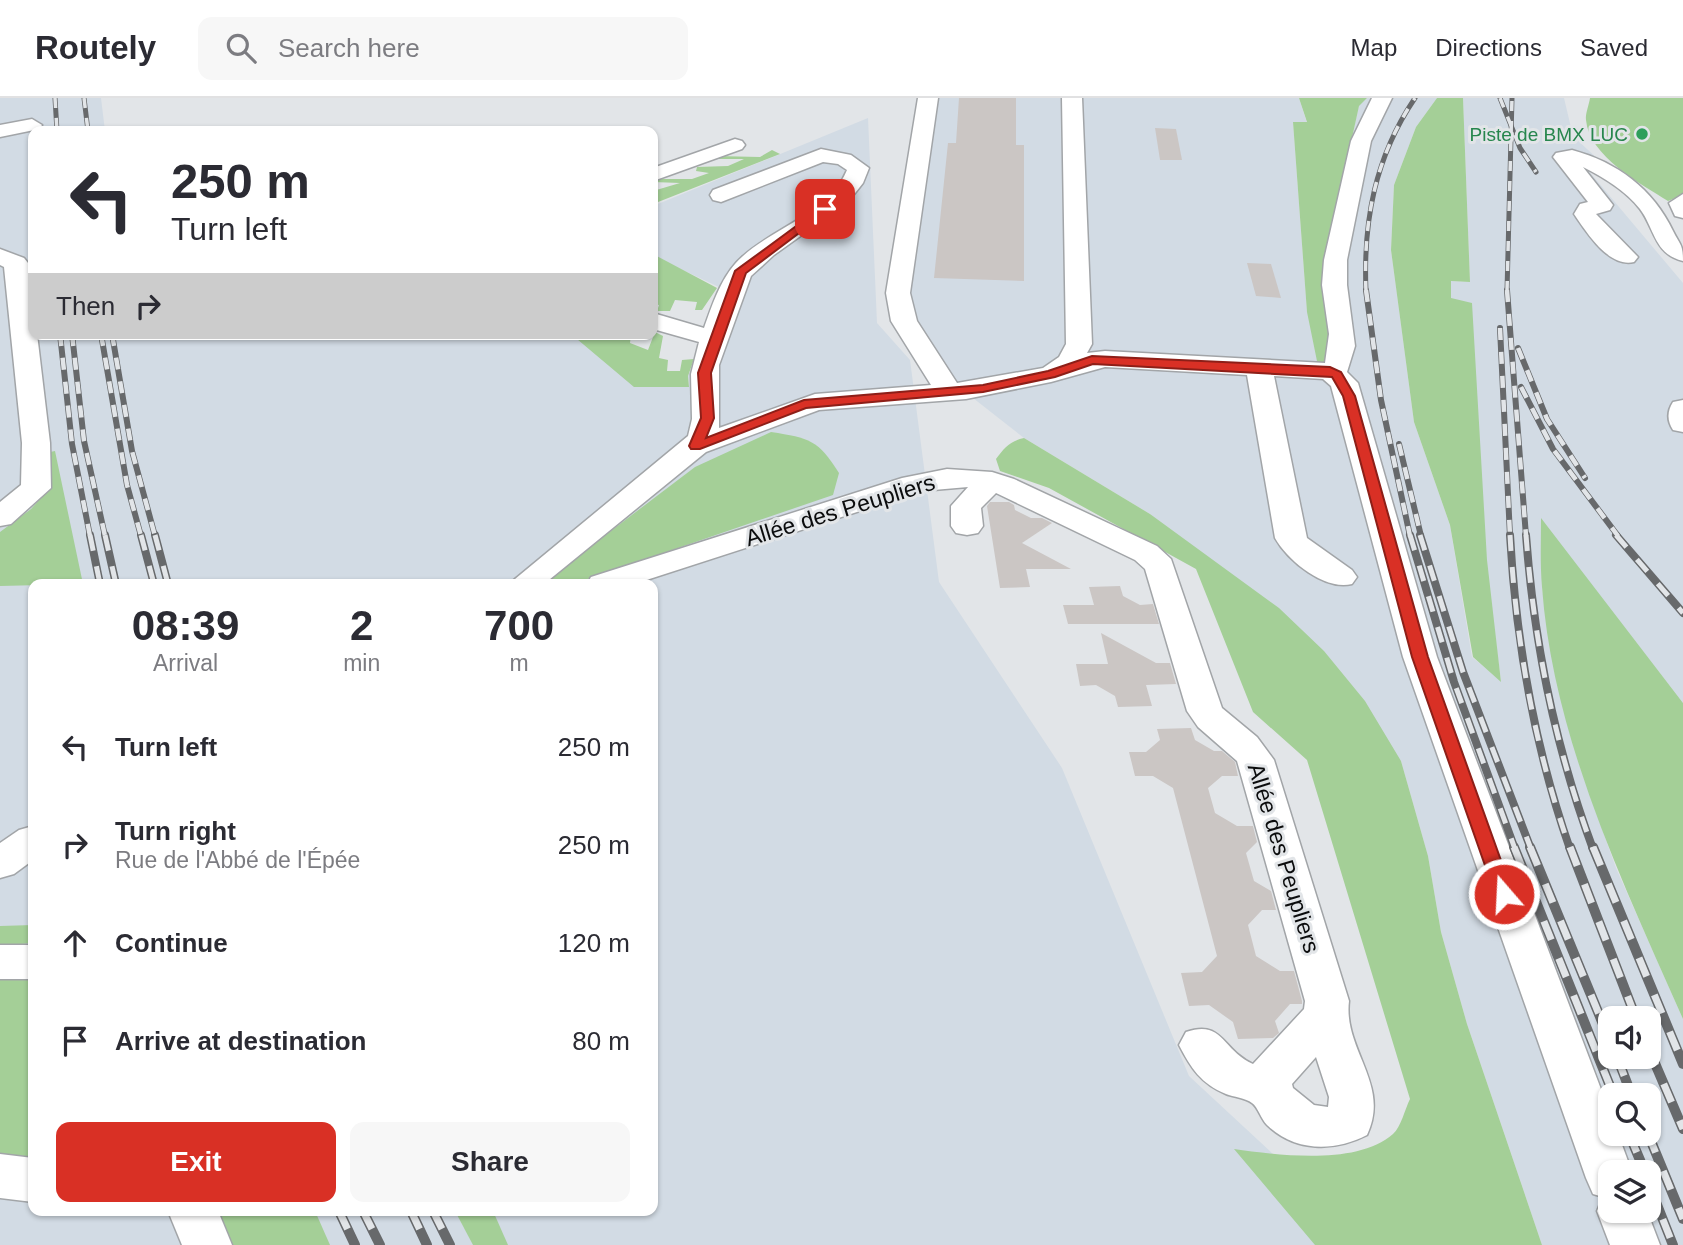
<!DOCTYPE html>
<meta charset="utf-8">
<style>
:root{--surface:#fff;--page:#f7f7f7;--text:#2b2b33;--muted:#7c7c81;--line:#e1e1e2;--accent:#d93025}
body{margin:0;font-family:Arial,sans-serif;background:var(--page);color:var(--text);height:100vh;display:flex;flex-direction:column;font-size:26px;white-space:nowrap}
*{box-sizing:border-box;margin:0}
p{font-size:23px;color:var(--muted)}
.icon{flex:none;width:38px;height:38px;fill:none;stroke:currentColor;stroke-width:2;stroke-linecap:round;stroke-linejoin:round}
.map{position:relative;flex:1;overflow:hidden}
.sheet{position:absolute;left:28px;top:481px;width:630px;height:637px;display:flex;flex-direction:column;background:var(--surface);border-radius:14px;box-shadow:0 2px 5px #0004}
.sheet>*{flex:none}
.guide{position:absolute;left:28px;top:28px;width:630px;height:214px;border-radius:14px;box-shadow:0 2px 5px #0004;background:#fff;color:var(--text);overflow:hidden}
.controls{position:absolute;left:1598px;top:908px;display:grid;gap:14px}
.controls a{display:grid;place-items:center;width:63px;height:63px;border-radius:14px;background:var(--surface);box-shadow:0 2px 5px #0004;font-size:35px}
.pin{position:absolute;display:grid;place-items:center;width:60px;height:60px;color:#fff;margin:-30px;border-radius:14px;box-shadow:0 4px 10px #0006}
.me{position:absolute;width:77px;margin:-38px;rotate:341deg;stroke-linejoin:round;filter:drop-shadow(0 0 5px #0008)}
.turn{display:flex;align-items:center;gap:24px;height:147px;padding:0 28px;font-size:32px}
.turn .icon{width:91px;height:91px;stroke-width:2.5}
.turn b{display:block;font-size:49px;line-height:60px}
.then{display:flex;align-items:center;height:66px;padding:0 28px;background:#0003;gap:14px;font-size:26px}
.eta{display:flex;justify-content:space-evenly;align-items:center;height:119px;text-align:center}
.eta b{font-size:42px;font-weight:700;line-height:49px}
.cta{display:flex;gap:14px;margin-top:auto;padding:14px 28px}
.cta a{flex:1;height:80px;border-radius:14px;background:var(--accent);color:#fff;font-size:28px;font-weight:700;line-height:80px;text-align:center}
.cta a+a{background:var(--page);color:var(--text)}
ul{padding:0;list-style:none}
li{display:flex;align-items:center;gap:21px;height:98px;padding:0 28px}
li div{flex:1}
li b{display:block;font-size:26px}
li em{font-style:normal}
header{display:flex;align-items:center;gap:42px;box-sizing:border-box;height:98px;padding:0 35px;background:var(--surface);border-bottom:2px solid var(--line)}
header strong{font-size:33px}
nav{display:flex;gap:38px;margin-inline-start:auto;font-size:24px}
.search{width:490px;height:63px;background:var(--page);display:flex;align-items:center;gap:18px;box-sizing:border-box;padding:0 24px;border-radius:14px;color:var(--muted);font-size:26px}
.map>svg:first-child{display:block}
</style>
<header>
<strong>Routely</strong>
<div class="search"><svg class="icon" aria-label="search" viewBox="0 0 24 24"><circle cx="10" cy="10" r="6"/><path d="M15 15l6 6"/></svg>Search here</div>
<nav><a>Map</a><a>Directions</a><a>Saved</a></nav>
</header>
<div class="map">
<svg width="1683" height="1147" viewBox="0 0 1683 1147">
<rect width="100%" height="100%" fill="#e2e5e8"/>
<!-- built -->
<g fill="#d2dbe4" fill-rule="evenodd">
<path d="M0 0H101L105 33H33V236H571L689 289 688 278 721 190 653 158V108L868 20 877 225 910 262 939 484 1062 670 1189 978 1302 1083 1343 1147H0ZM33 486H653V1113H33Z"/>
<path d="M932 0H1299L1307 25 1293 24 1307 214 1336 113 1359 7 1367 0H1437L1416 29 1394 87 1391 152 1414 324 1450 427 1472 559 1501 583 1451 200V183L1470 184 1463 0H1564L1573 38 1601 64 1582 65 1683 185V605L1541 422 1542 491 1557 577 1578 663 1616 770 1683 921V1147H1542L1467 926 1441 834 1428 758 1401 663 1150 416 1024 340 950 282 906 212ZM1610 920H1648V959H1610ZM1610 998H1648V1036H1610ZM1610 1074H1648V1113H1610Z"/>
</g>
<!-- green -->
<g fill="#a4cf97">
<path d="M1299 0H1367L1359 8 1336 113 1334 256 1329 266 1318 268 1307 214 1293 24H1307Z"/>
<path d="M1437 0H1463L1470 184 1451 183V200L1472 205 1487 462 1501 584 1473 559 1450 427 1414 324 1391 152 1394 87 1416 29Z"/>
<path d="M1590 0H1683V97L1668 103C1641 86 1589 58 1586 22 1585 16 1589 7 1590 0Z"/>
<path d="M772 52 780 56 653 106V93L680 85 653 84V81H692L709 75 696 73 697 69 728 68 744 61H711L716 58 760 59Z"/>
<path d="M653 156 717 190 702 212H695L697 204 675 202 670 213H657L659 207 653 206Z"/>
<path d="M655 234 663 238 659 260 668 262 667 273H680L682 262 694 261 688 278 689 289H634L571 236H631L630 245 648 252Z"/>
<path d="M771 334C810 340 818 342 839 375L833 397 573 486H541L695 369Z"/>
<path d="M1024 340 1150 416 1279 510 1324 553 1365 603 1401 663 1428 758 1441 834 1467 926 1542 1147H1315L1234 1051C1277 1057 1357 1068 1393 1036 1401 1029 1405 1011 1410 1001L1307 662 1253 614 1196 471 1049 390 1000 373 996 361C1004 350 1010 343 1024 340Z"/>
<path d="M55 353 83 486 0 488V434L31 411 50 390 45 355Z"/>
<path d="M1541 420 1683 605V921C1623 785 1553 640 1542 489 1540 466 1541 443 1541 420Z"/>
<path d="M33 827V845L0 848V828Z"/>
<path d="M12 874 33 880V1068L0 1063V875Z"/>
<path d="M218 1113H315L330 1147H232Z"/>
<path d="M455 1113H493L508 1147H473Z"/>
</g>
<!-- building -->
<g fill="#cbc6c4">
<path d="M959 0H1016V47H1024V183L934 180 948 45H956Z"/>
<path d="M1155 30 1176 31 1182 62H1160Z"/>
<path d="M1247 165 1271 166 1281 200 1256 198Z"/>
<path d="M990 404H1009L1014 407 1015 412 1031 420H1042L1052 425 1022 445 1071 471H1026L1030 489 1000 490 987 408Z"/>
<path d="M1120 488 1123 498 1140 507 1153 506 1159 526H1068L1063 507H1094L1089 489Z"/>
<path d="M1101 535 1156 565H1170L1176 586 1146 587 1152 608 1118 609 1115 598 1096 587 1080 588 1076 566H1108Z"/>
<path d="M1191 630 1195 642 1214 653H1222L1235 664 1238 678H1222L1208 690 1215 715 1237 728H1253L1257 744 1246 755 1254 783 1271 793 1276 812H1262L1248 827 1256 858 1280 873H1294L1302 903V906H1290L1275 923 1279 935 1273 940 1238 941 1233 924 1209 907 1189 908 1181 875 1202 874 1217 858 1173 690 1153 678H1135L1129 654H1146L1160 642 1157 631Z"/>
</g>
<g fill="none" stroke-linecap="round" stroke-linejoin="round">
<!-- minor casing -->
<g stroke="#a2a5a8" stroke-width="3">
<g id="minor">
<path d="M918 0H938L910 195 917 223 957 285 1043 270 1059 259 1066 246 1062 0H1082L1092 246 1087 255 1105 253 1325 265 1329 236 1322 187 1324 162 1351 43 1372 0H1392L1371 43 1347 162V187L1355 248 1347 274 1358 285 1437 559 1610 1015V1036H1618L1632 1074H1610V1113H1647L1660 1147H1610L1597 1113 1603 1099 1593 1096 1586 1080 1403 559 1331 288 1323 281 1274 278 1307 440 1352 472 1357 479 1352 486C1325 493 1288 463 1275 440L1247 277 1105 269 1051 284 966 301 819 312 706 354 544 486H509L688 338 692 321 691 276 699 244 653 231V215L704 230C713 205 722 176 743 158 775 129 830 114 847 72L838 66 823 64 721 104 713 102 710 97 713 92 821 51 851 57 869 70 863 85 848 104 774 157 751 178 719 267V330L815 296 931 287 891 223 886 195Z"/>
<path d="M32 21 42 27 39 31 0 39V27Z"/>
<path d="M735 41 742 43 745 47 742 51 653 83V70Z"/>
<path d="M1572 52C1617 64 1653 91 1673 133 1680 147 1683 146 1683 163 1654 156 1655 131 1640 111 1626 93 1603 79 1583 69L1613 107 1610 112 1596 116 1638 159 1634 164C1609 170 1587 135 1574 116L1580 106 1588 104 1553 59 1556 55Z"/>
<path d="M1683 96V120L1675 118 1669 105Z"/>
<path d="M0 151 24 160 28 165 33 236H37L50 345 51 390 11 426 0 428V404L21 387 22 345 4 169 0 167Z"/>
<path d="M1683 302V334L1673 332C1667 323 1667 313 1673 304Z"/>
<path d="M947 371 992 374 1014 381 1157 448 1171 461 1222 610 1257 639 1274 662 1349 903C1343 952 1391 986 1367 1037 1334 1054 1295 1054 1267 1027 1261 1021 1258 1009 1252 1005 1246 1000 1233 999 1226 996 1201 986 1191 970 1179 947L1186 934C1223 921 1222 952 1253 966L1304 911 1305 903 1237 663 1198 629 1187 613 1145 471 1135 462 996 395 981 410 983 428 978 435 967 437 956 435 951 428V408L968 389 922 393 634 486H587L591 479 902 380ZM1316 959 1329 999 1328 1009 1314 1007 1293 990 1292 986Z"/>
<path d="M33 728V762L14 776 0 780V745L19 732Z"/>
<rect x="0" y="847" width="33" height="34"/>
<path d="M0 1056 33 1060V1104L0 1100Z"/>
<path d="M168 1113H218L232 1147H182Z"/>
</g>
</g>
<!-- minor -->
<use href="#minor" fill="#fff" fill-rule="evenodd"/>
<!-- rail-far3 casing -->
<g stroke="#67696b" stroke-width="5">
<g id="rail-far3">
<path d="M55 0 57 33"/>
<path d="M84 0 88 33"/>
<path d="M1500 0 1520 50 1536 74"/>
<path d="M1366 193C1363 123 1375 59 1415 0"/>
<path d="M1507 193 1512 0"/>
</g>
</g>
<!-- rail-far2 casing -->
<g stroke="#67696b" stroke-width="6">
<g id="rail-far2">
<path d="M1366 192 1381 302 1410 438"/>
<path d="M1507 192 1526 438"/>
<path d="M1500 230 1510 438"/>
<path d="M60 236 72 346 90 438"/>
<path d="M72 236 84 343 105 438"/>
<path d="M101 236 127 387 141 438"/>
<path d="M112 236 132 353 155 438"/>
<path d="M1518 250 1547 321 1585 380"/>
<path d="M1521 289 1553 351 1618 438"/>
<path d="M1399 346 1421 438"/>
</g>
</g>
<!-- rail-far1 casing -->
<g stroke="#67696b" stroke-width="8">
<g id="rail-far1">
<path d="M90 437 100 486"/>
<path d="M105 437 116 486"/>
<path d="M141 437 154 486"/>
<path d="M155 437 168 486"/>
<path d="M1410 437 1454 584 1515 751"/>
<path d="M1420 437 1463 574 1531 751"/>
<path d="M1510 437C1516 545 1534 648 1570 751"/>
<path d="M1526 437C1534 545 1555 649 1593 751"/>
<path d="M1616 437 1683 515"/>
</g>
</g>
<!-- rail casing -->
<g stroke="#67696b" stroke-width="10">
<g id="rail">
<path d="M1514 749 1614 998"/>
<path d="M1530 749 1610 943"/>
<path d="M1570 749 1636 920"/>
<path d="M1593 749 1683 966"/>
<path d="M1648 949 1683 1031"/>
<path d="M1617 959 1632 998"/>
<path d="M1629 1036 1645 1074"/>
<path d="M1648 1036 1683 1121"/>
<path d="M1648 1084 1673 1147"/>
<path d="M339 1113 355 1147"/>
<path d="M363 1113 380 1147"/>
<path d="M411 1113 427 1147"/>
<path d="M433 1113 450 1147"/>
</g>
</g>
<!-- rail-far3 -->
<use href="#rail-far3" stroke="#e2e5e8" stroke-width="3.5" stroke-dasharray="10" stroke-linecap="butt"/>
<!-- rail-far2 -->
<use href="#rail-far2" stroke="#e2e5e8" stroke-width="4.5" stroke-dasharray="12" stroke-linecap="butt"/>
<!-- rail-far1 -->
<use href="#rail-far1" stroke="#e2e5e8" stroke-width="5" stroke-dasharray="16" stroke-linecap="butt"/>
<!-- rail -->
<use href="#rail" stroke="#e2e5e8" stroke-width="7" stroke-dasharray="20" stroke-linecap="butt"/>
</g>
<!-- route -->
<path fill="#d93025" stroke="#8d1f18" stroke-width="2" d="M822 109 831 111 746 175 711 275 714 320 706 340 804 302 983 287 1048 273 1092 258 1330 269 1341 274 1355 298 1428 559 1513 796 1511 801 1504 803 1495 796 1412 559 1343 298 1332 279 1093 266 1055 279 983 294 806 310 700 351H691L689 348 701 320 698 275 735 173Z"/>
<!-- markers -->
<circle fill="#2e9e5b" stroke="#e2e5e8" stroke-width="2.5" cx="1642" cy="36" r="7"/>
<g text-anchor="middle" dominant-baseline="central" stroke-width="6" stroke-linejoin="round" paint-order="stroke">
<!-- far-leisure labels -->
<g font-size="19" fill="#27864d" stroke="#e2e5e8" text-anchor="end">
<text x="1628" y="36">Piste de BMX LUC</text>
</g>
<!-- street labels -->
<g font-size="23" fill="#0b0c0d" stroke="#e2e5e8">
<text transform="translate(840 412) rotate(-17)">Allée des Peupliers</text>
<text transform="translate(1284 760) rotate(73)">Allée des Peupliers</text>
</g>
</g>
</svg>
<div class="controls">
<a><svg class="icon" aria-label="sound" viewBox="0 0 24 24"><path d="M4 9h4l5-4v14l-5-4H4zM17 9q2 3 0 6"/></svg></a>
<a><svg class="icon" aria-label="search" viewBox="0 0 24 24"><circle cx="10" cy="10" r="6"/><path d="M15 15l6 6"/></svg></a>
<a><svg class="icon" aria-label="layers" viewBox="0 0 24 24"><path d="M12 4l9 5-9 5-9-5zM3 14l9 5 9-5"/></svg></a>
</div>
<div class="pin" style="left:825px;top:111px;background:#d93025"><svg class="icon" aria-label="arrive" viewBox="0 0 24 24"><path d="M6 21V4h12l-3 4 3 4H6"/></svg></div>
<svg class="me" style="left:1504px;top:796px" viewBox="-20 -20 40 40"><circle r="17" fill="#d93025" stroke="#fff" stroke-width="3"/><path d="M0-11L8 9 0 5-8 9z" fill="#fff"/></svg>
<div class="guide">
<div class="turn"><svg class="icon" aria-label="left" viewBox="0 0 24 24"><path d="M17 20v-9H6M10 6l-5 5 5 5"/></svg><div><b>250 m</b>Turn left</div></div>
<div class="then">Then<svg class="icon" aria-label="right" viewBox="0 0 24 24"><path d="M7 20v-9h11M14 6l5 5-5 5"/></svg></div>
</div>
<section class="sheet">
<div class="eta">
<div><b>08:39</b><p>Arrival</p></div>
<div><b>2</b><p>min</p></div>
<div><b>700</b><p>m</p></div>
</div>
<ul>
<li><svg class="icon" aria-label="left" viewBox="0 0 24 24"><path d="M17 20v-9H6M10 6l-5 5 5 5"/></svg><div><b>Turn left</b></div><em>250 m</em></li>
<li><svg class="icon" aria-label="right" viewBox="0 0 24 24"><path d="M7 20v-9h11M14 6l5 5-5 5"/></svg><div><b>Turn right</b><p>Rue de l'Abbé de l'Épée</p></div><em>250 m</em></li>
<li><svg class="icon" aria-label="ahead" viewBox="0 0 24 24"><path d="M12 20V5M6 11l6-6 6 6"/></svg><div><b>Continue</b></div><em>120 m</em></li>
<li><svg class="icon" aria-label="arrive" viewBox="0 0 24 24"><path d="M6 21V4h12l-3 4 3 4H6"/></svg><div><b>Arrive at destination</b></div><em>80 m</em></li>
</ul>
<div class="cta"><a>Exit</a><a>Share</a></div>
</section>
</div>
